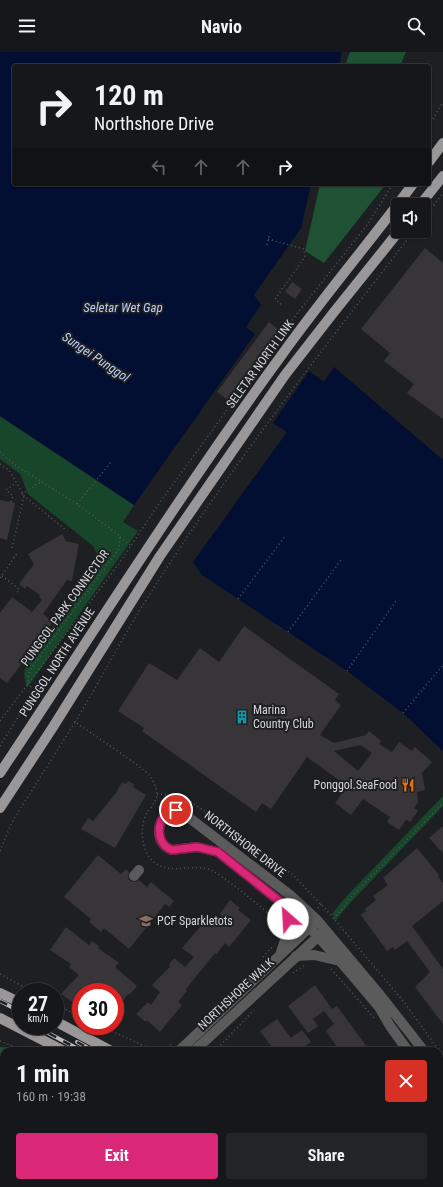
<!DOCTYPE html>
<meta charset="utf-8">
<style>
:root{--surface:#16171a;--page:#232427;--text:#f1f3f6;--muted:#9e9fa2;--line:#353639;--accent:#db2777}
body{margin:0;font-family:"Roboto Condensed",sans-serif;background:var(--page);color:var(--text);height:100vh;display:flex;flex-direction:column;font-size:15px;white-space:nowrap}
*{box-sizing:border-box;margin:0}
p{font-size:13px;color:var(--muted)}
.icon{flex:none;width:22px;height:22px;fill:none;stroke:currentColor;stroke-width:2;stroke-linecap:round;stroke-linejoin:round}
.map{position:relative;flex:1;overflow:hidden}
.panel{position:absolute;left:0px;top:995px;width:443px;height:140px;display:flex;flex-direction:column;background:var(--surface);border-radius:12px 12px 0 0;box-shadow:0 1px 3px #0004,0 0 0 1px var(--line)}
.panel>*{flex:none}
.hud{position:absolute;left:12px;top:12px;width:419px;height:122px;border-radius:4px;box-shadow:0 1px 3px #0004,0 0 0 1px var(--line);background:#16171a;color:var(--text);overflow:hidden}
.buttons{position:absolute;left:391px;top:146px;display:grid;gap:8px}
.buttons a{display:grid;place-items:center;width:40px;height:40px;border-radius:4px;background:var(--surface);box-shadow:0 1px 3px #0004,0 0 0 1px var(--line);font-size:20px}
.speed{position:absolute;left:12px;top:931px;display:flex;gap:8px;font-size:20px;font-weight:700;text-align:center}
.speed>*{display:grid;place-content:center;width:52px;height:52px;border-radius:50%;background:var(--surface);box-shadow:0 1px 3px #0004,0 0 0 1px var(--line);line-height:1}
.speed small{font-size:10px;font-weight:400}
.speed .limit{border:6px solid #d22;background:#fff;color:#111}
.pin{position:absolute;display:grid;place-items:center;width:34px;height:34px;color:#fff;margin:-17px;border:2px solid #fff;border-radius:50%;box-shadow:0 1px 4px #0007}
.me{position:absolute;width:44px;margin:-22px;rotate:334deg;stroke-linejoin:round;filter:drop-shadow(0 0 3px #0008)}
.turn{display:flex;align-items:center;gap:14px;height:84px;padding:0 16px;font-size:18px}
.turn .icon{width:52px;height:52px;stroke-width:2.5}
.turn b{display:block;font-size:28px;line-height:34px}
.lanes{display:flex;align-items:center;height:38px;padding:0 16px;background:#0003;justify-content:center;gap:20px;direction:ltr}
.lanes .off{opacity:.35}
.round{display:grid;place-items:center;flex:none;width:42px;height:42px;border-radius:4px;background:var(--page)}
.overview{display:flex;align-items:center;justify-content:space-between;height:68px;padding:0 16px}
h1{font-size:24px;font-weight:700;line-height:30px}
.action{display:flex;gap:8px;margin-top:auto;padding:8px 16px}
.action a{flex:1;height:46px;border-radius:4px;background:var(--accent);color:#fff;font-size:16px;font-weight:700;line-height:46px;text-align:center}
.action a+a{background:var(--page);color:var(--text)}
header{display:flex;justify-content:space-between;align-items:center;height:52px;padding:0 16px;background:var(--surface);font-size:18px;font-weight:700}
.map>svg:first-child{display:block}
</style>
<header><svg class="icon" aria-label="menu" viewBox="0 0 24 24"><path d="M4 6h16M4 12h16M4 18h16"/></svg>Navio<svg class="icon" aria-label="search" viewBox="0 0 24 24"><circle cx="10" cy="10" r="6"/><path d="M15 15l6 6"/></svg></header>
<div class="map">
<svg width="443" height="1135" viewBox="0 0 443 1135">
<rect width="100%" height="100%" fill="#1e1f22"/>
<!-- commercial -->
<path fill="#272434" d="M443 1081V1135H293L298 1131H439V1083Z"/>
<!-- green -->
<g fill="#17462b">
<path d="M0 364 134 453 123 470 138 479 27 636 24 622 26 611 95 516 98 504 93 494 28 442 20 422 0 407Z"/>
<path d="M443 744V754L351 850 336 868 332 862 344 847Z"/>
<path d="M60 1131H199L201 1135H56Z"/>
</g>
<!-- forest -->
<g fill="#1f5234">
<path d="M350 0H406L400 14H345Z"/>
<path d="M320 132H386L324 211 305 199Z"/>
<path d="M0 995 22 996 28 999H4V1131H60L56 1135H0Z"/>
</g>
<!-- water -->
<g fill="#020e32">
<path d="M0 0H342L339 14H14V132H311L301 176 254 243 261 253 246 275 255 282 134 453 0 364Z"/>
<path d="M334 315 443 408V699L403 661 347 619 202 523 193 510 287 380 273 371 309 319 324 330Z"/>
</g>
<!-- building -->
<g fill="#373538" fill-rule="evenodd">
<path d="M425 196 443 211V367L407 341 414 332 384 309 390 301 361 277Z"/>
<path d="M292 230 302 237 295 247 285 240Z"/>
<path d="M269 270 280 279 228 348 217 340Z"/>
<path d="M0 448 15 451 7 488 0 486Z"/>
<path d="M62 482 66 489 79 492 72 529 67 528 43 562 53 570 7 631 0 626V561L12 545 32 560 42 548 39 545 40 543 27 534 25 537 19 532 34 512 28 502Z"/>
<path d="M244 574 339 642 335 648 341 653 320 683 334 691 366 683 369 679 381 689 379 692 392 700 399 690 412 699 415 695 432 710 422 721 425 738 417 740 418 750 414 756 418 759 410 770 406 768 399 778 387 770 390 765 363 747 351 763 335 751 347 734 307 705 271 757 262 751 256 760 142 679 144 676 118 659 149 611 177 628 200 596 219 610ZM360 693 372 701 358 719 334 699Z"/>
<path d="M128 729 134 732 133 735 146 743 115 796 81 777 88 766 93 769 116 741 122 730 126 732Z"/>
<path d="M443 774V801L429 786Z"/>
<path d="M417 796 439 823 438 825 443 831V849L412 874 443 917V972L415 935 430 920 407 889 395 898 393 895 387 899 361 863 366 859 365 857 376 848 373 844 388 833 383 826Z"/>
<path d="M98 803 121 822 126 817 129 820 128 826 130 829 136 830 139 828 147 835 151 830 174 849 169 855 165 852 129 897 104 876 101 880 89 870 91 867 64 845Z"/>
<path d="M230 848 240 856 238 858 251 868 229 895 225 891 216 903 215 901 186 937 187 939 178 950 182 953 160 980 147 968 146 970 136 962 148 950 151 953 160 940 152 933 170 915 169 913 174 906 185 915 194 905 182 896 205 869 212 876 223 865 220 862Z"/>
<path d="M66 875 89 893 92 889 99 894 98 896 119 911 115 915 137 934 129 943 128 942 115 959V940H104L90 932 83 940H81V943L74 951 61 942 79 923 69 915 71 912 50 898Z"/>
<path d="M315 933 332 957 337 954 370 999H340L326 979 334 972 324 959 313 967 318 974 308 981 288 954Z"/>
<path d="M277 967 291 986 302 978 311 990 299 999H275L260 979Z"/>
</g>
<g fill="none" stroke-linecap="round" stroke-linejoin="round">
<!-- path -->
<g stroke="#57585a" stroke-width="1.5" stroke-dasharray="1 3" stroke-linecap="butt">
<path d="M429 74 443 50"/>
<path d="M424 166 443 141"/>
<path d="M268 187 304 197 305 205 275 247 283 254"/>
<path d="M267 193 270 181"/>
<path d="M0 400 15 413 77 452 120 484 119 497 30 618 27 631 40 644"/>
<path d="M0 412 9 418 24 444 67 479"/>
<path d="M22 442 42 429"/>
<path d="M11 450 13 444 6 438 16 431"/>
<path d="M77 452 111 410"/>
<path d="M120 485 131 494"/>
<path d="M12 496 24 444"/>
<path d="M2 524 19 537 17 541"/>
<path d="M0 526 18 500"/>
<path d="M238 547 286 483"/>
<path d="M288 580 341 508"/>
<path d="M347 619 396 549"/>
<path d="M403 661 443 613"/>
<path d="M0 669 118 513 158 453 296 263 367 173 393 132"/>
<path d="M75 670C100 629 122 586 148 545 229 417 322 298 414 179"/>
<path d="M0 694 34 639"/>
<path d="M157 742 182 743 293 823 329 861 404 950 443 1004"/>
<path d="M0 799 12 770 75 670C88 679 146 717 151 725 154 730 157 738 157 743 156 750 151 755 147 761 140 773 141 793 149 805 164 825 189 812 208 817 220 820 267 860 278 870"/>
<path d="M318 856 321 852"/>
<path d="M334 867 353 843 443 751"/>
<path d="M263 905 273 894"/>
<path d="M331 917 374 966"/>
<path d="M293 921 305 913"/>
<path d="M0 922 33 940"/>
<path d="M55 952 81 965"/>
<path d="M101 974 153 998H162L171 993"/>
<path d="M0 989 25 999"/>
<path d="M215 999 254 958"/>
<path d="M439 1063 443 1071"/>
<path d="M211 1131 213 1135"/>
<path d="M287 1131 290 1135"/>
</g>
<!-- minor -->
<g stroke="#5c5b5c" stroke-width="10">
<path d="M134 824 139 818"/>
<path d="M281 900 289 876 284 854"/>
<path d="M296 904 314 903 340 909"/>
<path d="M179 999 314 871"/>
<path d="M194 999 322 881"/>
<path d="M408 999 390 974 379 955 340 909 310 876 283 852 218 800 197 795 172 798C153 791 156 766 173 758L183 761 290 843 317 868 380 943 424 999"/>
<path d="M439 1022 443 1028"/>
<path d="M439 1043 443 1049"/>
</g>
<!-- major -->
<g stroke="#9a9798" stroke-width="10">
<path d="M429 110 443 91"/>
<path d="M420 153 443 124"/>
<path d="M0 721C93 581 182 439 281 304 323 245 370 190 413 132"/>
<path d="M0 756 53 675 160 504 285 323 334 260 399 179"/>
<path d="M0 941 21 951"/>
<path d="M0 966 64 999"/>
<path d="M55 969 111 999"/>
<path d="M234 1131 238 1135"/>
<path d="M266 1131 269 1135"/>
</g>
<!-- rail casing -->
<g stroke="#babbbd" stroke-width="4">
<g id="rail">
<path d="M0 949 21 960"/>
<path d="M35 974 82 999"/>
<path d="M77 990 94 999"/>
<path d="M241 1131 244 1135"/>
<path d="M258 1131 261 1135"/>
</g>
</g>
<!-- rail -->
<use href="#rail" stroke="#1e1f22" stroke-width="2.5" stroke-dasharray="8" stroke-linecap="butt"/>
</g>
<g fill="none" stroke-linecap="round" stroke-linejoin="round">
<!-- route casing -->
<g stroke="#8e194d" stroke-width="10">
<path id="route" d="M176 758C156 759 153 792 172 798L197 795 218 800 283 852 288 867"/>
</g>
<!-- route -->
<use href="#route" stroke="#db2777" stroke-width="7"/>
</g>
<!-- icons -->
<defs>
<g id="building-bare" transform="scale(1.08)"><path d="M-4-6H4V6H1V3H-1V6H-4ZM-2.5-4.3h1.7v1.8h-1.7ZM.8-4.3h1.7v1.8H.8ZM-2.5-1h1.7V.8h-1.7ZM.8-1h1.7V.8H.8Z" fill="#0f9aa8" stroke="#1e1f22" stroke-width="2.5" paint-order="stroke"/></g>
<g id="restaurant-bare" transform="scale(1.08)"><path d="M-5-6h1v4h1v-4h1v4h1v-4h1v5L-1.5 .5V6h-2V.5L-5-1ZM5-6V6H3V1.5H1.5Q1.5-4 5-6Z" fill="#e8710a" stroke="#1e1f22" stroke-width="2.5" paint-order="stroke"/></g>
<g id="school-bare" transform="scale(1.08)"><path d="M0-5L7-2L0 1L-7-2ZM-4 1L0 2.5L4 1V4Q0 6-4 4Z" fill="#8d6e63" stroke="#1e1f22" stroke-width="2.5" paint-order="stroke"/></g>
</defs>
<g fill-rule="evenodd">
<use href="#building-bare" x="242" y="665"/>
<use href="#restaurant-bare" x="408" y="733"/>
<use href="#school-bare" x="146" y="869"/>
</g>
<g text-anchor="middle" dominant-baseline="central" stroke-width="4" stroke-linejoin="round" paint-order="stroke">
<!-- street labels -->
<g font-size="12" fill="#d5d6d8" stroke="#1e1f22">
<text transform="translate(260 312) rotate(-54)">SELETAR NORTH LINK</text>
<text transform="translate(65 556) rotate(-54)">PUNGGOL PARK CONNECTOR</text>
<text transform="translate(57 610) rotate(-57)">PUNGGOL NORTH AVENUE</text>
<text transform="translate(245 792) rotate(38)">NORTHSHORE DRIVE</text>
<text transform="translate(236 942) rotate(-43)">NORTHSHORE WALK</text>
</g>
<!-- poi labels -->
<g font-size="12" fill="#d5d6d8" stroke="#1e1f22" text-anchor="start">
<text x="253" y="658">Marina<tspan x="253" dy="14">Country Club</tspan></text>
<text x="397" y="733" text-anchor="end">Ponggol.SeaFood</text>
<text x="157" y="869">PCF Sparkletots</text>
</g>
<!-- water labels -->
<g font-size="13" font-style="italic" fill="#b9cef8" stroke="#1e1f22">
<text x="123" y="255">Seletar Wet Gap</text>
<text transform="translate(96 305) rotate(34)">Sungei Punggol</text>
</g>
</g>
</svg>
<div class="buttons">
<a><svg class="icon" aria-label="sound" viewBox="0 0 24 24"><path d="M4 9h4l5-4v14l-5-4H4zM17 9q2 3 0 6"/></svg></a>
</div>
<div class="speed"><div>27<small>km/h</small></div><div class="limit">30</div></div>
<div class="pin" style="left:176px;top:758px;background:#d93025"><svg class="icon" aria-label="arrive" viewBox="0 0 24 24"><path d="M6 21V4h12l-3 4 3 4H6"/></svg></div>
<svg class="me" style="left:288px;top:867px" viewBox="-20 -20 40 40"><circle r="19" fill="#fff"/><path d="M0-13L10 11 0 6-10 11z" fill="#db2777"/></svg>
<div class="hud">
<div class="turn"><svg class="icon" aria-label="right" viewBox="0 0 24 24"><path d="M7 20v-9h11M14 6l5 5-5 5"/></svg><div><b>120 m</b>Northshore Drive</div></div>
<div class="lanes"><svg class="icon off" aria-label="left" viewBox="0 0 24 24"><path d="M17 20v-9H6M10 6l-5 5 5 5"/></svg><svg class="icon off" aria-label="ahead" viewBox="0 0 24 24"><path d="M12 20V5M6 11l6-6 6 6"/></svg><svg class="icon off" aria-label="ahead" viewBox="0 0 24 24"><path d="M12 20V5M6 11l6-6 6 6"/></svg><svg class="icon" aria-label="right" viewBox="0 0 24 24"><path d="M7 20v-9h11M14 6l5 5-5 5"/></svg></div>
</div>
<section class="panel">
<div class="overview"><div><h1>1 min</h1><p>160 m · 19:38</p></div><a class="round" style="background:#d93025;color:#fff"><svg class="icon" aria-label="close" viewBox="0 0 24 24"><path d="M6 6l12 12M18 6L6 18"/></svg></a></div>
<div class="action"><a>Exit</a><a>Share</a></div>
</section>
</div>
